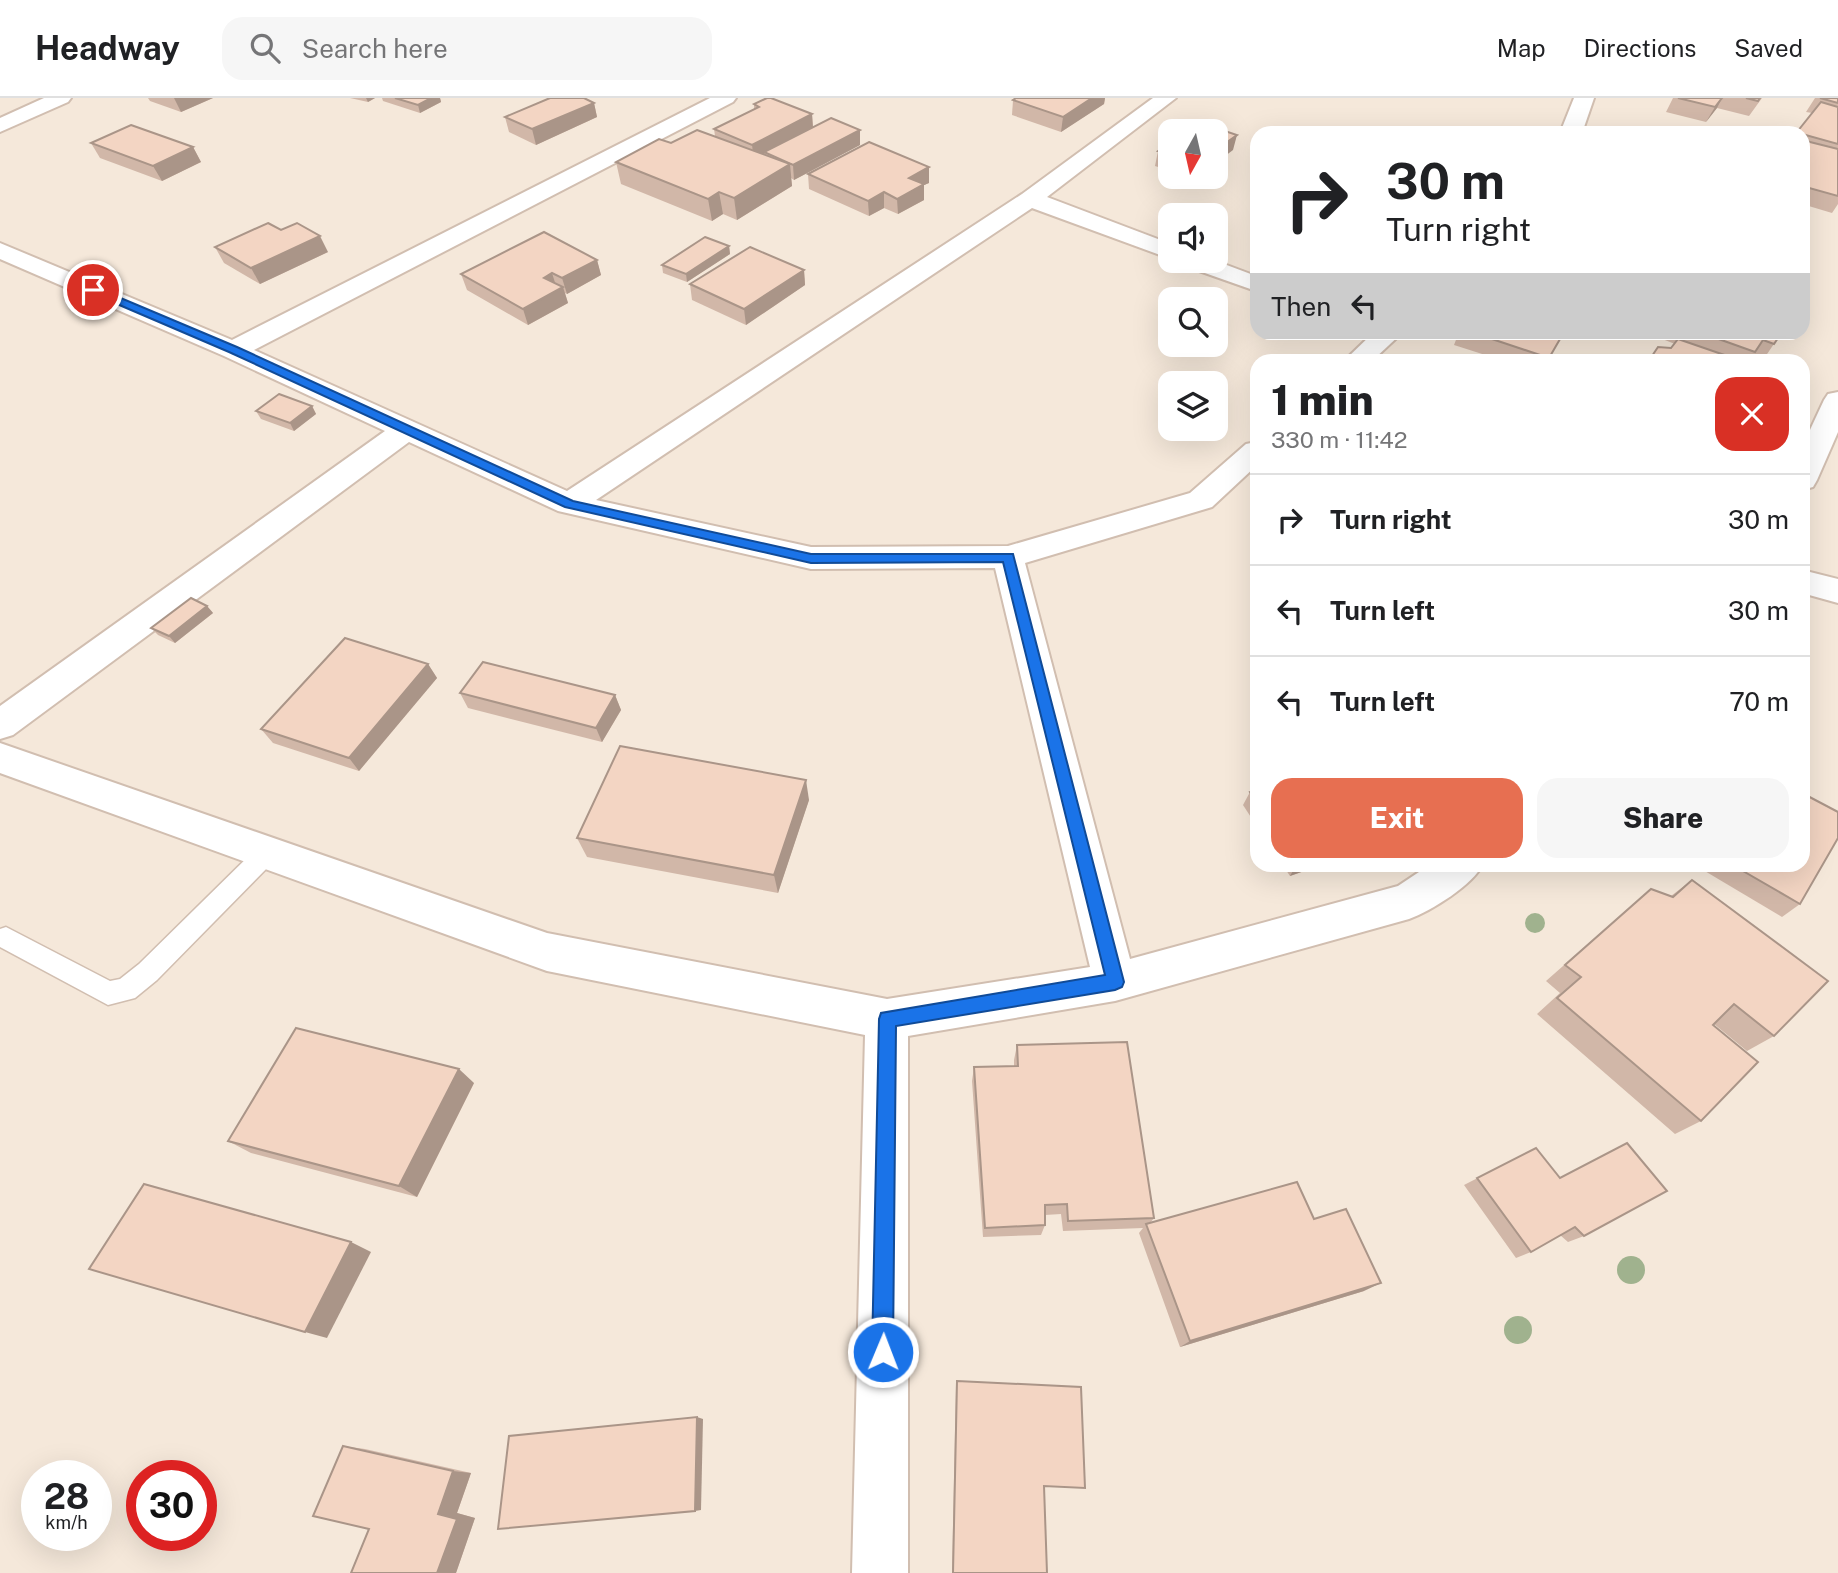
<!DOCTYPE html>
<meta charset="utf-8">
<style>
:root{--surface:#fff;--page:#f6f6f6;--text:#202124;--muted:#757577;--line:#e0e0e0;--accent:#e76f51}
body{margin:0;font-family:"Public Sans",sans-serif;background:var(--page);color:var(--text);height:100vh;display:flex;flex-direction:column;font-size:26px;white-space:nowrap}
*{box-sizing:border-box;margin:0}
p{font-size:23px;color:var(--muted)}
.icon{flex:none;width:38px;height:38px;fill:none;stroke:currentColor;stroke-width:2;stroke-linecap:round;stroke-linejoin:round}
.map{position:relative;flex:1;overflow:hidden}
.drawer{position:absolute;left:1250px;top:256px;width:560px;height:518px;display:flex;flex-direction:column;background:var(--surface);border-radius:21px;box-shadow:0 7px 28px #0002}
.drawer>*{flex:none}
.top-card{position:absolute;left:1250px;top:28px;width:560px;height:214px;border-radius:21px;box-shadow:0 7px 28px #0002;background:#fff;color:var(--text);overflow:hidden}
.needle{width:46px;rotate:188deg}
.buttons{position:absolute;left:1158px;top:21px;display:grid;gap:14px}
.buttons a{display:grid;place-items:center;width:70px;height:70px;border-radius:14px;background:var(--surface);box-shadow:0 7px 28px #0002;font-size:35px}
.speed{position:absolute;left:21px;top:1362px;display:flex;gap:14px;font-size:35px;font-weight:700;text-align:center}
.speed>*{display:grid;place-content:center;width:91px;height:91px;border-radius:50%;background:var(--surface);box-shadow:0 7px 28px #0002;line-height:1}
.speed small{font-size:18px;font-weight:400}
.speed .limit{border:10px solid #d22;background:#fff;color:#111}
.pin{position:absolute;display:grid;place-items:center;width:60px;height:60px;color:#fff;margin:-30px;border:4px solid #fff;border-radius:50%;box-shadow:0 2px 7px #0007}
.me{position:absolute;width:77px;margin:-38px;rotate:1deg;stroke-linejoin:round;filter:drop-shadow(0 0 5px #0008)}
.turn{display:flex;align-items:center;gap:24px;height:147px;padding:0 21px;font-size:32px}
.turn .icon{width:91px;height:91px;stroke-width:2.5}
.turn b{display:block;font-size:49px;line-height:60px}
.then{display:flex;align-items:center;height:66px;padding:0 21px;background:#0003;gap:14px;font-size:26px}
.round{display:grid;place-items:center;flex:none;width:74px;height:74px;border-radius:21px;background:var(--page)}
.overview{display:flex;align-items:center;justify-content:space-between;height:119px;padding:0 21px}
h1{font-size:42px;font-weight:800;line-height:52px}
.button{display:flex;gap:14px;margin-top:auto;padding:14px 21px}
.button a{flex:1;height:80px;border-radius:21px;background:var(--accent);color:#fff;font-size:28px;font-weight:800;line-height:80px;text-align:center}
.button a+a{background:var(--page);color:var(--text)}
ul{padding:0;list-style:none}
li{display:flex;align-items:center;gap:21px;height:91px;padding:0 21px;border-top:2px solid var(--line)}
li div{flex:1}
li b{display:block;font-size:26px}
li em{font-style:normal}
header{display:flex;align-items:center;gap:42px;box-sizing:border-box;height:98px;padding:0 35px;background:var(--surface);border-bottom:2px solid var(--line)}
header strong{font-size:33px}
nav{display:flex;gap:38px;margin-inline-start:auto;font-size:24px}
.search{width:490px;height:63px;background:var(--page);display:flex;align-items:center;gap:18px;box-sizing:border-box;padding:0 24px;border-radius:21px;color:var(--muted);font-size:26px}
.map>svg:first-child{display:block}
</style>
<header>
<strong>Headway</strong>
<div class="search"><svg class="icon" aria-label="search" viewBox="0 0 24 24"><circle cx="10" cy="10" r="6"/><path d="M15 15l6 6"/></svg>Search here</div>
<nav><a>Map</a><a>Directions</a><a>Saved</a></nav>
</header>
<div class="map">
<svg width="1838" height="1475" viewBox="0 0 1838 1475">
<rect width="100%" height="100%" fill="#fdf6ec"/>
<!-- residential -->
<path fill="#f5e8da" fill-rule="evenodd" d="M0 0H1838V1475H0ZM1171 33H1216V79H1171ZM1256 35H1802V234H1256ZM1171 117H1216V163H1171ZM1171 201H1216V247H1171ZM1256 262H1802V766H1256ZM1171 285H1216V331H1171ZM37 1377H96V1437H37ZM142 1377H201V1437H142Z"/>
<g fill="none" stroke-linecap="round" stroke-linejoin="round">
<!-- lane casing -->
<g stroke="#d1beb0" stroke-width="3">
<path id="lane" d="M267 745 275 748 279 755 275 762 157 882 135 900 108 907 0 849V831L6 829 110 883 120 881 139 866 259 748Z"/>
</g>
<!-- street casing -->
<g stroke="#d1beb0" stroke-width="4">
<g id="street">
<path d="M44 0H71L68 4 0 34V20Z"/>
<path d="M710 0H736L733 4 254 252 567 393 1022 96 1153 0H1176L1047 99 1171 146V161L1032 110 596 402 811 449 1008 448 1190 395 1246 346 1256 344V368L1212 409 1025 465 1130 861 1398 788 1431 766H1483C1473 787 1431 813 1409 821L1115 903 908 938V1475H852L865 937 547 873 0 675V645L547 835 887 901 1090 869 995 470 811 471 558 413 409 344 13 637 0 641V608L385 333 224 258 0 161V145L232 242Z"/>
<path d="M1574 0H1594L1582 35H1560Z"/>
<path d="M1182 163H1216L1256 178V193L1185 168Z"/>
<path d="M1374 234H1403L1373 262H1345Z"/>
<path d="M1838 294V334L1817 382 1813 389 1802 392V349L1824 302 1828 296Z"/>
<path d="M1802 472 1838 481V505L1802 495Z"/>
</g>
</g>
<!-- lane -->
<use href="#lane" fill="#fff" fill-rule="evenodd"/>
<!-- street -->
<use href="#street" fill="#fff" fill-rule="evenodd"/>
</g>
<!-- trees -->
<g fill="#a0b28e">
<circle cx="1535" cy="825" r="10"/>
<circle cx="1631" cy="1172" r="14"/>
<circle cx="1518" cy="1232" r="14"/>
</g>
<!-- wall -->
<g fill="#d1b7a8">
<path d="M148 0H213L181 14 150 3Z"/>
<path d="M350 0H375L368 4Z"/>
<path d="M382 0H440L441 4 420 15 383 3Z"/>
<path d="M1016 0H1105L1104 6 1061 34 1012 17 1013 2Z"/>
<path d="M1673 0H1762L1749 18 1717 10 1706 24 1666 14Z"/>
<path d="M1815 0H1838V106L1832 115 1802 106V35H1797L1812 15 1806 14Z"/>
<path d="M594 5 597 19 536 47 509 34 505 19Z"/>
<path d="M754 6 812 16 813 29 860 32V47L794 82 791 80 792 88 737 122 723 116 712 123 621 86 616 64 671 45 715 38 714 31 754 11Z"/>
<path d="M1171 43V73L1155 68 1158 53Z"/>
<path d="M91 45 193 49 201 64 162 83 100 60Z"/>
<path d="M929 69V85L924 87V102L898 116 884 110 869 118 809 91 808 76Z"/>
<path d="M729 148 730 156 687 184 663 175 662 167Z"/>
<path d="M215 149 328 154 260 186 224 165Z"/>
<path d="M597 162 601 177 567 196 565 195 568 205 528 227 467 192 461 176Z"/>
<path d="M804 172 805 187 746 227 692 202 690 186Z"/>
<path d="M1459 234H1551L1550 236 1560 241 1548 262H1501L1454 247Z"/>
<path d="M1647 234H1782L1763 262 1752 258 1749 262H1649L1658 249 1671 250 1675 246 1647 235Z"/>
<path d="M312 308 316 316 294 333 261 321 256 313Z"/>
<path d="M207 508 213 515 175 545 158 537 151 530Z"/>
<path d="M428 566 437 580 359 673 273 645 261 631Z"/>
<path d="M460 595 615 597 621 612 602 644 468 610Z"/>
<path d="M1256 692V727L1243 707 1250 694Z"/>
<path d="M809 702 778 795 587 759 577 740Z"/>
<path d="M1282 766H1324L1290 778Z"/>
<path d="M1693 766H1802L1800 806 1782 819Z"/>
<path d="M1692 782 1774 938 1747 953 1714 926 1713 927 1701 1023 1675 1036 1537 916 1560 895 1546 883 1630 809 1651 791 1671 798Z"/>
<path d="M1017 947 1154 1120 1151 1124 1314 1121 1364 1193 1180 1249 1139 1135 1143 1130 1063 1133 1061 1116 1045 1117V1127L1041 1137 983 1139 972 983 974 969 1014 968V962Z"/>
<path d="M474 985 417 1099 251 1055 228 1043Z"/>
<path d="M1536 1050 1584 1138 1568 1144 1560 1137 1531 1154 1516 1160 1464 1087Z"/>
<path d="M957 1283 1085 1390 1044 1388 1047 1475H952L956 1286Z"/>
<path d="M343 1348 365 1351 471 1375 457 1415 475 1420 456 1475H351L369 1431Z"/>
</g>
<!-- shaded-wall -->
<g fill="#aa9588">
<path d="M174 0H213L181 14Z"/>
<path d="M366 0H375L368 4Z"/>
<path d="M431 0H440L441 4 420 15 418 7Z"/>
<path d="M1092 0H1105L1104 6 1061 34 1063 19Z"/>
<path d="M1722 0 1717 10 1706 24 1715 9Z"/>
<path d="M594 5 597 19 536 47 532 31Z"/>
<path d="M812 16 813 31 764 54 765 57 754 62 752 47Z"/>
<path d="M860 32V47L794 82 793 67Z"/>
<path d="M1237 37 1233 52 1216 65V52Z"/>
<path d="M193 49 201 64 162 83 153 68Z"/>
<path d="M790 66 792 88 737 122 734 100Z"/>
<path d="M929 69V85L924 87V102L898 116 897 101 909 80Z"/>
<path d="M719 94 723 116 712 123 708 101Z"/>
<path d="M884 94V110L869 118 868 103Z"/>
<path d="M320 138 328 154 260 186 251 170Z"/>
<path d="M729 148 730 156 687 184 686 176Z"/>
<path d="M597 162 601 177 567 196 562 180Z"/>
<path d="M804 172 805 187 746 227 744 211Z"/>
<path d="M552 175 557 191 544 180Z"/>
<path d="M563 189 568 205 528 227 523 211Z"/>
<path d="M312 308 316 316 294 333 290 325Z"/>
<path d="M207 508 213 515 175 545 169 538Z"/>
<path d="M428 566 437 580 359 673 349 660Z"/>
<path d="M615 597 621 612 602 644 596 630Z"/>
<path d="M806 682 809 702 778 795 774 777Z"/>
<path d="M1297 766H1324L1290 778Z"/>
<path d="M459 971 474 985 417 1099 399 1088Z"/>
<path d="M351 1144 371 1154 327 1240 305 1234Z"/>
<path d="M1381 1185 1364 1193 1180 1249 1190 1243Z"/>
<path d="M697 1319 703 1321 701 1412 695 1413Z"/>
<path d="M453 1373 471 1375 457 1415 475 1420 456 1475H437L438 1416Z"/>
</g>
<!-- building -->
<g fill="#f3d5c3" stroke="#aa9588" stroke-width="2">
<path d="M395 0H431L418 7Z"/>
<path d="M550 0H584L594 5 532 31 505 19Z"/>
<path d="M767 0H771L812 16 752 47 714 31 759 9 754 6Z"/>
<path d="M1016 0H1092L1063 19 1013 2Z"/>
<path d="M1678 0H1722L1715 9Z"/>
<path d="M1746 0H1760L1758 3Z"/>
<path d="M1820 0H1838V5Z"/>
<path d="M1821 4 1838 9V46L1802 36V35L1797 34Z"/>
<path d="M831 20 860 32 793 67 764 54Z"/>
<path d="M1198 24 1237 37 1216 52V33H1185Z"/>
<path d="M131 27 193 49 153 68 91 45Z"/>
<path d="M697 32 790 66 734 100 719 94 708 101 616 64 659 41 671 45Z"/>
<path d="M1802 42 1838 51V98L1802 88Z"/>
<path d="M1171 43V57L1158 53Z"/>
<path d="M869 44 929 69 909 80 924 86 897 101 884 94 868 103 808 76Z"/>
<path d="M268 125 281 132 297 125 320 138 251 170 215 149Z"/>
<path d="M544 134 597 162 562 180 552 175 544 180 563 189 523 211 461 176Z"/>
<path d="M705 139 729 148 686 176 662 167Z"/>
<path d="M750 149 804 172 744 211 690 186Z"/>
<path d="M1471 234H1549L1560 241 1549 260Z"/>
<path d="M1699 234H1782L1774 246 1763 242 1755 254Z"/>
<path d="M1678 241 1739 262H1655L1650 261 1658 249 1671 250Z"/>
<path d="M279 296 312 308 290 325 256 313Z"/>
<path d="M191 500 207 508 169 538 151 530Z"/>
<path d="M345 540 428 566 349 660 261 631Z"/>
<path d="M483 564 615 597 596 630 460 595Z"/>
<path d="M620 648 806 682 774 777 577 740Z"/>
<path d="M1256 692V704L1250 694Z"/>
<path d="M1802 695 1838 714V740L1800 806 1731 766H1802Z"/>
<path d="M1692 782 1828 883 1774 938 1734 906 1713 927 1758 964 1701 1023 1557 900 1581 879 1565 867 1651 791 1673 799Z"/>
<path d="M296 930 459 971 399 1088 228 1043Z"/>
<path d="M1127 944 1154 1120 1068 1123 1067 1106 1045 1107V1127L985 1130 974 969 1018 968 1017 947Z"/>
<path d="M1627 1045 1667 1093 1584 1138 1575 1129 1531 1154 1477 1080 1536 1050 1560 1080Z"/>
<path d="M1297 1084 1314 1121 1346 1111 1381 1185 1190 1243 1146 1126Z"/>
<path d="M144 1086 351 1144 305 1234 89 1171Z"/>
<path d="M957 1283 1081 1289 1085 1390 1044 1388 1047 1475H953Z"/>
<path d="M697 1319 695 1413 498 1431 509 1338Z"/>
<path d="M343 1348 453 1373 438 1416 457 1421 437 1475H351L369 1431 313 1418Z"/>
</g>
<!-- route -->
<path fill="#1a73e8" stroke="#114b97" stroke-width="2" d="M89 190H97L237 249 573 403 811 456H1013L1124 884 1122 889 1115 892 896 928 893 1254 890 1261 883 1264 875 1261 872 1254 879 921 881 915 1105 877 1003 464 811 465 565 409 229 254 89 194Z"/>
</svg>
<div class="buttons">
<a><svg class="needle" viewBox="-14 -14 28 28"><path d="M0-13l5 13h-10z" fill="#e53935"/><path d="M0 13l5-13h-10z" fill="#757577"/></svg></a>
<a><svg class="icon" aria-label="sound" viewBox="0 0 24 24"><path d="M4 9h4l5-4v14l-5-4H4zM17 9q2 3 0 6"/></svg></a>
<a><svg class="icon" aria-label="search" viewBox="0 0 24 24"><circle cx="10" cy="10" r="6"/><path d="M15 15l6 6"/></svg></a>
<a><svg class="icon" aria-label="layers" viewBox="0 0 24 24"><path d="M12 4l9 5-9 5-9-5zM3 14l9 5 9-5"/></svg></a>
</div>
<div class="speed"><div>28<small>km/h</small></div><div class="limit">30</div></div>
<div class="pin" style="left:93px;top:192px;background:#d93025"><svg class="icon" aria-label="arrive" viewBox="0 0 24 24"><path d="M6 21V4h12l-3 4 3 4H6"/></svg></div>
<svg class="me" style="left:883px;top:1254px" viewBox="-20 -20 40 40"><circle r="17" fill="#1a73e8" stroke="#fff" stroke-width="3"/><path d="M0-11L8 9 0 5-8 9z" fill="#fff"/></svg>
<div class="top-card">
<div class="turn"><svg class="icon" aria-label="right" viewBox="0 0 24 24"><path d="M7 20v-9h11M14 6l5 5-5 5"/></svg><div><b>30 m</b>Turn right</div></div>
<div class="then">Then<svg class="icon" aria-label="left" viewBox="0 0 24 24"><path d="M17 20v-9H6M10 6l-5 5 5 5"/></svg></div>
</div>
<section class="drawer">
<div class="overview"><div><h1>1 min</h1><p>330 m · 11:42</p></div><a class="round" style="background:#d93025;color:#fff"><svg class="icon" aria-label="close" viewBox="0 0 24 24"><path d="M6 6l12 12M18 6L6 18"/></svg></a></div>
<ul>
<li><svg class="icon" aria-label="right" viewBox="0 0 24 24"><path d="M7 20v-9h11M14 6l5 5-5 5"/></svg><div><b>Turn right</b></div><em>30 m</em></li>
<li><svg class="icon" aria-label="left" viewBox="0 0 24 24"><path d="M17 20v-9H6M10 6l-5 5 5 5"/></svg><div><b>Turn left</b></div><em>30 m</em></li>
<li><svg class="icon" aria-label="left" viewBox="0 0 24 24"><path d="M17 20v-9H6M10 6l-5 5 5 5"/></svg><div><b>Turn left</b></div><em>70 m</em></li>
</ul>
<div class="button"><a>Exit</a><a>Share</a></div>
</section>
</div>
